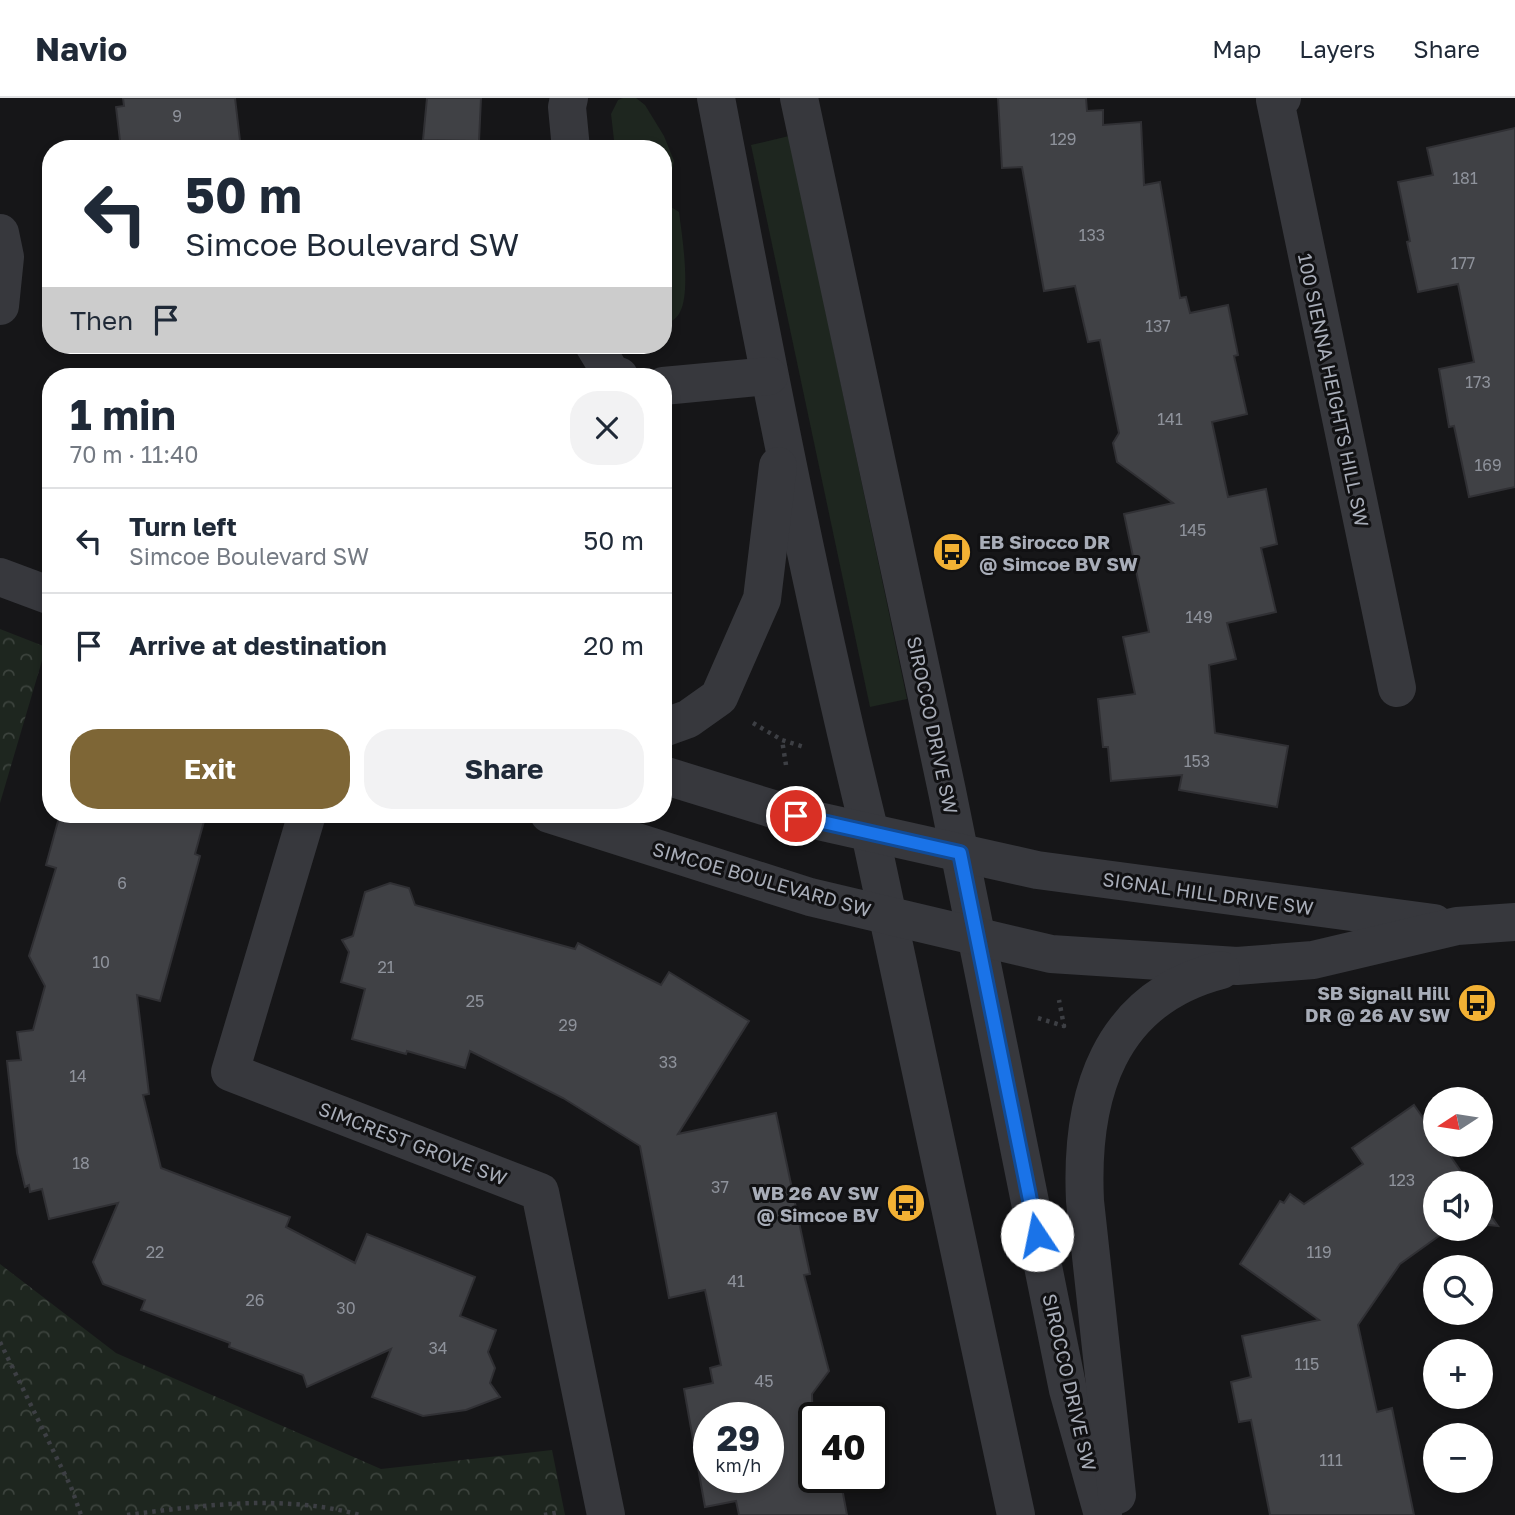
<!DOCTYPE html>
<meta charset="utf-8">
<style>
:root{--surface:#fff;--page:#f2f2f3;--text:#1f2937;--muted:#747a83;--line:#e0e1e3;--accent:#7e6636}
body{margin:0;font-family:"Golos Text",sans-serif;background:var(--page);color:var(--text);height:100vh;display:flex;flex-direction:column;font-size:26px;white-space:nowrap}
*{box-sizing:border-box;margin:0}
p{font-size:23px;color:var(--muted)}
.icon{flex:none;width:38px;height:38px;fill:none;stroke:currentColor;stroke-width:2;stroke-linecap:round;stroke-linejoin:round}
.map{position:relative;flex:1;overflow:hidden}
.panel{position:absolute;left:42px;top:270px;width:630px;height:455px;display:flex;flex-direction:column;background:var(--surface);border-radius:28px;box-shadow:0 4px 10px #0003}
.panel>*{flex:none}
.top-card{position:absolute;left:42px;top:42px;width:630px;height:214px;border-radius:28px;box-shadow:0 4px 10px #0003;background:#fff;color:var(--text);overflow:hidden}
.needle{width:46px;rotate:258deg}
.controls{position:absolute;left:1423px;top:989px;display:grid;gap:14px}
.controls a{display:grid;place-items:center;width:70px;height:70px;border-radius:50%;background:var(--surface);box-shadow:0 4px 10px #0003;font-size:35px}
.speed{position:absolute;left:693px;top:1304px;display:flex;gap:14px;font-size:35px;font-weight:700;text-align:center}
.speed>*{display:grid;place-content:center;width:91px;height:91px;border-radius:50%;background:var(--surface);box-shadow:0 4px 10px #0003;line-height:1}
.speed small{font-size:18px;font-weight:400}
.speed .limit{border:4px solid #111;border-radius:10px;background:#fff;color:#111}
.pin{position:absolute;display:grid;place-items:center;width:60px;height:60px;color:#fff;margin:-30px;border:4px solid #fff;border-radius:50%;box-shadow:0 2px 7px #0007}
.me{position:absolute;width:77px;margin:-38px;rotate:349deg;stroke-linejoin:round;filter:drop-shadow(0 0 5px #0008)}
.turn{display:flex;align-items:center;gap:24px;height:147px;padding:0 28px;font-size:32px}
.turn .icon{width:91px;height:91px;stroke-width:2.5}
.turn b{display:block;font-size:49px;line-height:60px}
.then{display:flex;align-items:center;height:66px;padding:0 28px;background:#0003;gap:14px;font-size:26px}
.round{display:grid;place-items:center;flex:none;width:74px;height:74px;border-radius:28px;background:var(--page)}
.overview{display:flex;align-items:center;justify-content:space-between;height:119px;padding:0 28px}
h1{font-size:42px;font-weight:700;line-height:52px}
.cta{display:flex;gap:14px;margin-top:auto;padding:14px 28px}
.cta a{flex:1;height:80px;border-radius:28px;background:var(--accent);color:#fff;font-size:28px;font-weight:700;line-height:80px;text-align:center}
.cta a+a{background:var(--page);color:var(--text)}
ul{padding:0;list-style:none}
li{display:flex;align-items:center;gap:21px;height:105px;padding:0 28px;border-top:2px solid var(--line)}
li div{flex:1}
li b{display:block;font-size:26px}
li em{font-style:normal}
header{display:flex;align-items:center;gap:42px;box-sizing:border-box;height:98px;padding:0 35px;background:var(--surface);border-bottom:2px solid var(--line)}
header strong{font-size:33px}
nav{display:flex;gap:38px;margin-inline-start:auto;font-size:24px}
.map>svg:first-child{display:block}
</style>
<header>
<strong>Navio</strong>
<nav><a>Map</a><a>Layers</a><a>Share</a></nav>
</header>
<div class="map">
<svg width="1515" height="1417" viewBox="0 0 1515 1417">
<defs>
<pattern id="forest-crowns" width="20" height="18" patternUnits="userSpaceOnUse" patternTransform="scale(1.75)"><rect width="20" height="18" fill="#1e261f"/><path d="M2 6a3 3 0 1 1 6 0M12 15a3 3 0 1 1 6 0" fill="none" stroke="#3c433d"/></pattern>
</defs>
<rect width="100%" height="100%" fill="#161618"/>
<!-- grass -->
<g fill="#1e261f">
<path d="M623 0H636L645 7 664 38 674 63 671 79 663 83V51H615L611 16 618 2Z"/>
<path d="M789 38 907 601 870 609 751 47Z"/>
<path d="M663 104 679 114C682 137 691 194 680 214 677 221 670 224 663 228Z"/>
</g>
<!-- forest -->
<g fill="url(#forest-crowns)">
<path d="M0 531 46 549 0 705Z"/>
<path d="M0 1166 116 1255 381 1371 552 1352 565 1417H0Z"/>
</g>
<!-- building -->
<g fill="#404145" stroke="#303034" stroke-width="2" fill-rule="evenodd">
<path d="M123 0H235L241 51H121L116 9 124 8Z"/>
<path d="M427 0H481L479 43 423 42Z"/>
<path d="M998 0H1086L1087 13 1103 12V27L1141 24 1144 87 1160 84 1180 200 1186 199 1190 215 1228 207 1238 257 1234 258 1247 316 1212 324 1228 399 1266 391 1277 446 1261 450 1276 514 1227 525 1236 561 1209 567 1215 635 1288 648 1277 709 1179 692 1182 677 1111 683 1108 649H1103L1098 601 1135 596 1123 539 1149 534 1124 416 1173 405 1117 364 1113 345 1119 335 1100 242 1088 244 1075 188 1044 193 1022 69 1002 70Z"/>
<path d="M1515 30V389L1469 399 1454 328 1449 329 1439 271 1474 264 1458 186 1418 194 1407 144 1410 143 1398 84 1433 77 1427 50Z"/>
<path d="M60 716H206L195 756 200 758 160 903 137 897 149 996 143 997 161 1070 290 1119 286 1129 355 1165 367 1136 475 1179 460 1218 496 1232 488 1254 495 1270 490 1285 500 1299 466 1312 423 1318 372 1299 391 1251 307 1289 303 1277 229 1249 230 1245 141 1212 145 1202 103 1186 93 1164 118 1105 49 1121 42 1091 30 1094 29 1087 25 1089 17 1055 7 963 21 962 17 934 33 932 45 888 29 858 56 770 46 767Z"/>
<path d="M390 785 409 790 415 807 575 851 578 845 661 887 669 874 749 923 678 1036 776 1015 810 1176 804 1177 829 1273 812 1296 814 1379H840L847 1417H739L736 1403 705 1409 684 1291 713 1285 710 1270 721 1267 705 1192 669 1200 640 1048 563 1000 470 953 465 970 407 953 406 956 352 941 365 891 341 884 349 854 342 842 353 838 365 794ZM709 1320H768V1379H709Z"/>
<path d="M1414 1007 1435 1037V1046H1442L1469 1085H1435V1130H1450L1400 1166 1358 1227 1377 1314 1392 1310 1414 1417H1270L1251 1322 1239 1324 1231 1284 1251 1279 1242 1238 1319 1222 1240 1166 1280 1103 1284 1105 1290 1096 1304 1106 1363 1066 1352 1050Z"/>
<path d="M1480 1102 1498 1128 1480 1126Z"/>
</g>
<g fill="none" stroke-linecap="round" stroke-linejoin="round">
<!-- path -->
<g stroke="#3d3f44" stroke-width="4.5" stroke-dasharray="3.5 5" stroke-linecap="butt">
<path d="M753 625 782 642"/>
<path d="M786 667 782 642 804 649"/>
<path d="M1038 920 1064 928 1059 902"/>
<path d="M0 1244 71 1389 81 1417"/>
<path d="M127 1417C204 1407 284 1396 360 1417"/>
<path d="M544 1417 560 1414"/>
</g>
<!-- minor -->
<g stroke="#37383d" stroke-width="38">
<path d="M569 0 567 9 571 51"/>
<path d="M716 0C763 246 810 492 870 735L1016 1417"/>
<path d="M799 0 947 693 1068 1292 1103 1417"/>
<path d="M1282 0 1275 2 1397 590"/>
<path d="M0 135 5 159 0 208"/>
<path d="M594 247 612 277 619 278"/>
<path d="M663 288 769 278"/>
<path d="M0 479 51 498"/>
<path d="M663 630 688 621 719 599 762 501 778 368"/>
<path d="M663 677 796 718 1037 772 1434 825"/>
<path d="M307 716 230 974 540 1094 606 1417"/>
<path d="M549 716 810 799 1051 856 1237 868 1313 862 1457 828 1515 824"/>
<path d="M1117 1397 1085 1103C1080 998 1108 901 1221 872"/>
</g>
</g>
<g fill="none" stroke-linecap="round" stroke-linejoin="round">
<!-- route casing -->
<g stroke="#114b97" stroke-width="18">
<path id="route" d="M796 718 960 755 1037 1137"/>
</g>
<!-- route -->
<use href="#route" stroke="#1a73e8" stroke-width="12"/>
</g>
<!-- icons -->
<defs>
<g id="bus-disc" transform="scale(2.0125)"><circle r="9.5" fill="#f2b134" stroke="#111113"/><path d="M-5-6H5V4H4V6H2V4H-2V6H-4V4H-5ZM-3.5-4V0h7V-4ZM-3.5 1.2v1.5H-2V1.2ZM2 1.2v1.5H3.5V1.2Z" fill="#111"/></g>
</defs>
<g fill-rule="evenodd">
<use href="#bus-disc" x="952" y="454"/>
<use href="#bus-disc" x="1477" y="905"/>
<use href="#bus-disc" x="906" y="1105"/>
</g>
<g text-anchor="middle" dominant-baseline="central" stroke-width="6" stroke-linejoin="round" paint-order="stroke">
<!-- number labels -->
<g font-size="16" fill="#8e929b">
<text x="177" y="18">9</text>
<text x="1063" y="41">129</text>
<text x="1465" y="80">181</text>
<text x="1092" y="137">133</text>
<text x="1463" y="165">177</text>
<text x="1158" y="228">137</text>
<text x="1478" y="284">173</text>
<text x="1170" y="321">141</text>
<text x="1488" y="367">169</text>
<text x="1193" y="432">145</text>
<text x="1199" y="519">149</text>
<text x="1197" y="663">153</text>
<text x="122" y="785">6</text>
<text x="101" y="864">10</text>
<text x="386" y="869">21</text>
<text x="475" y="903">25</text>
<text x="568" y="927">29</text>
<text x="668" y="964">33</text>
<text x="78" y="978">14</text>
<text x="81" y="1065">18</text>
<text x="1402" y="1082">123</text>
<text x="720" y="1089">37</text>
<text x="155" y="1154">22</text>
<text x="1319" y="1154">119</text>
<text x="736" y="1183">41</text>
<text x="255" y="1202">26</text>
<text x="346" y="1210">30</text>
<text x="438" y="1250">34</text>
<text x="1307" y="1266">115</text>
<text x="764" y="1283">45</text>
<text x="1331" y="1362">111</text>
</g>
<!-- street labels -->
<g font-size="19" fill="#a8adb8" stroke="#111113">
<text transform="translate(1334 292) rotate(78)">100 SIENNA HEIGHTS HILL SW</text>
<text transform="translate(933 627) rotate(78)">SIROCCO DRIVE SW</text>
<text transform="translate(762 781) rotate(16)">SIMCOE BOULEVARD SW</text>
<text transform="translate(1208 795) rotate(8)">SIGNAL HILL DRIVE SW</text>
<text transform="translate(413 1045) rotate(21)">SIMCREST GROVE SW</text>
<text transform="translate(1070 1284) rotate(77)">SIROCCO DRIVE SW</text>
</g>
<!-- poi labels -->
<g font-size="19" font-weight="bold" fill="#a8adb8" stroke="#111113" text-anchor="end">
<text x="979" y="443" text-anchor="start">EB Sirocco DR<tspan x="979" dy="22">@ Simcoe BV SW</tspan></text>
<text x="1450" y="894">SB Signall Hill<tspan x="1450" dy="22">DR @ 26 AV SW</tspan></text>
<text x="879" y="1094">WB 26 AV SW<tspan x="879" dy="22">@ Simcoe BV</tspan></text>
</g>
</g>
</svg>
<div class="controls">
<a><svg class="needle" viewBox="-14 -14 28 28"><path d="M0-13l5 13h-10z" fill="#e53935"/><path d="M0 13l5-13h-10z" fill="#747a83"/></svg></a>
<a><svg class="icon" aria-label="sound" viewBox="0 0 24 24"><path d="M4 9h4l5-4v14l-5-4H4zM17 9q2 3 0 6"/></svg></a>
<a><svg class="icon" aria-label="search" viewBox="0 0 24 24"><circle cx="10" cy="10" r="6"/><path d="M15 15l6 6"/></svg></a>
<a>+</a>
<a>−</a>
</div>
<div class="speed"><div>29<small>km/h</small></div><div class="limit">40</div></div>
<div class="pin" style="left:796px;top:718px;background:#d93025"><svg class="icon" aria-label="arrive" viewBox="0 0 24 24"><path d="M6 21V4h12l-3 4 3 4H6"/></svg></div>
<svg class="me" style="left:1037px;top:1137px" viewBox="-20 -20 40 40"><circle r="19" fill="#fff"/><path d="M0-13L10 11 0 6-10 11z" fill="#1a73e8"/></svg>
<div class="top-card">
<div class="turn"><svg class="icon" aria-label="left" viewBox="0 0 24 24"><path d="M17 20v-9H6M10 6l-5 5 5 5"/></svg><div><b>50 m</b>Simcoe Boulevard SW</div></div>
<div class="then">Then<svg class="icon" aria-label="arrive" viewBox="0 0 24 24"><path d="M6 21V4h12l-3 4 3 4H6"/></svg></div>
</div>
<section class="panel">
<div class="overview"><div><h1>1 min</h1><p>70 m · 11:40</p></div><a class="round"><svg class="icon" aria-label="close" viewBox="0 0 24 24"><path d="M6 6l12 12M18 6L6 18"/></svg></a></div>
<ul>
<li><svg class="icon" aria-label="left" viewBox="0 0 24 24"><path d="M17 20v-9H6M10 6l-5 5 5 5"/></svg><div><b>Turn left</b><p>Simcoe Boulevard SW</p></div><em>50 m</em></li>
<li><svg class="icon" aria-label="arrive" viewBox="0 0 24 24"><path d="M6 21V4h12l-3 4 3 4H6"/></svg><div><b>Arrive at destination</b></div><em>20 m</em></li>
</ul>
<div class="cta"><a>Exit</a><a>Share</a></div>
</section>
</div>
